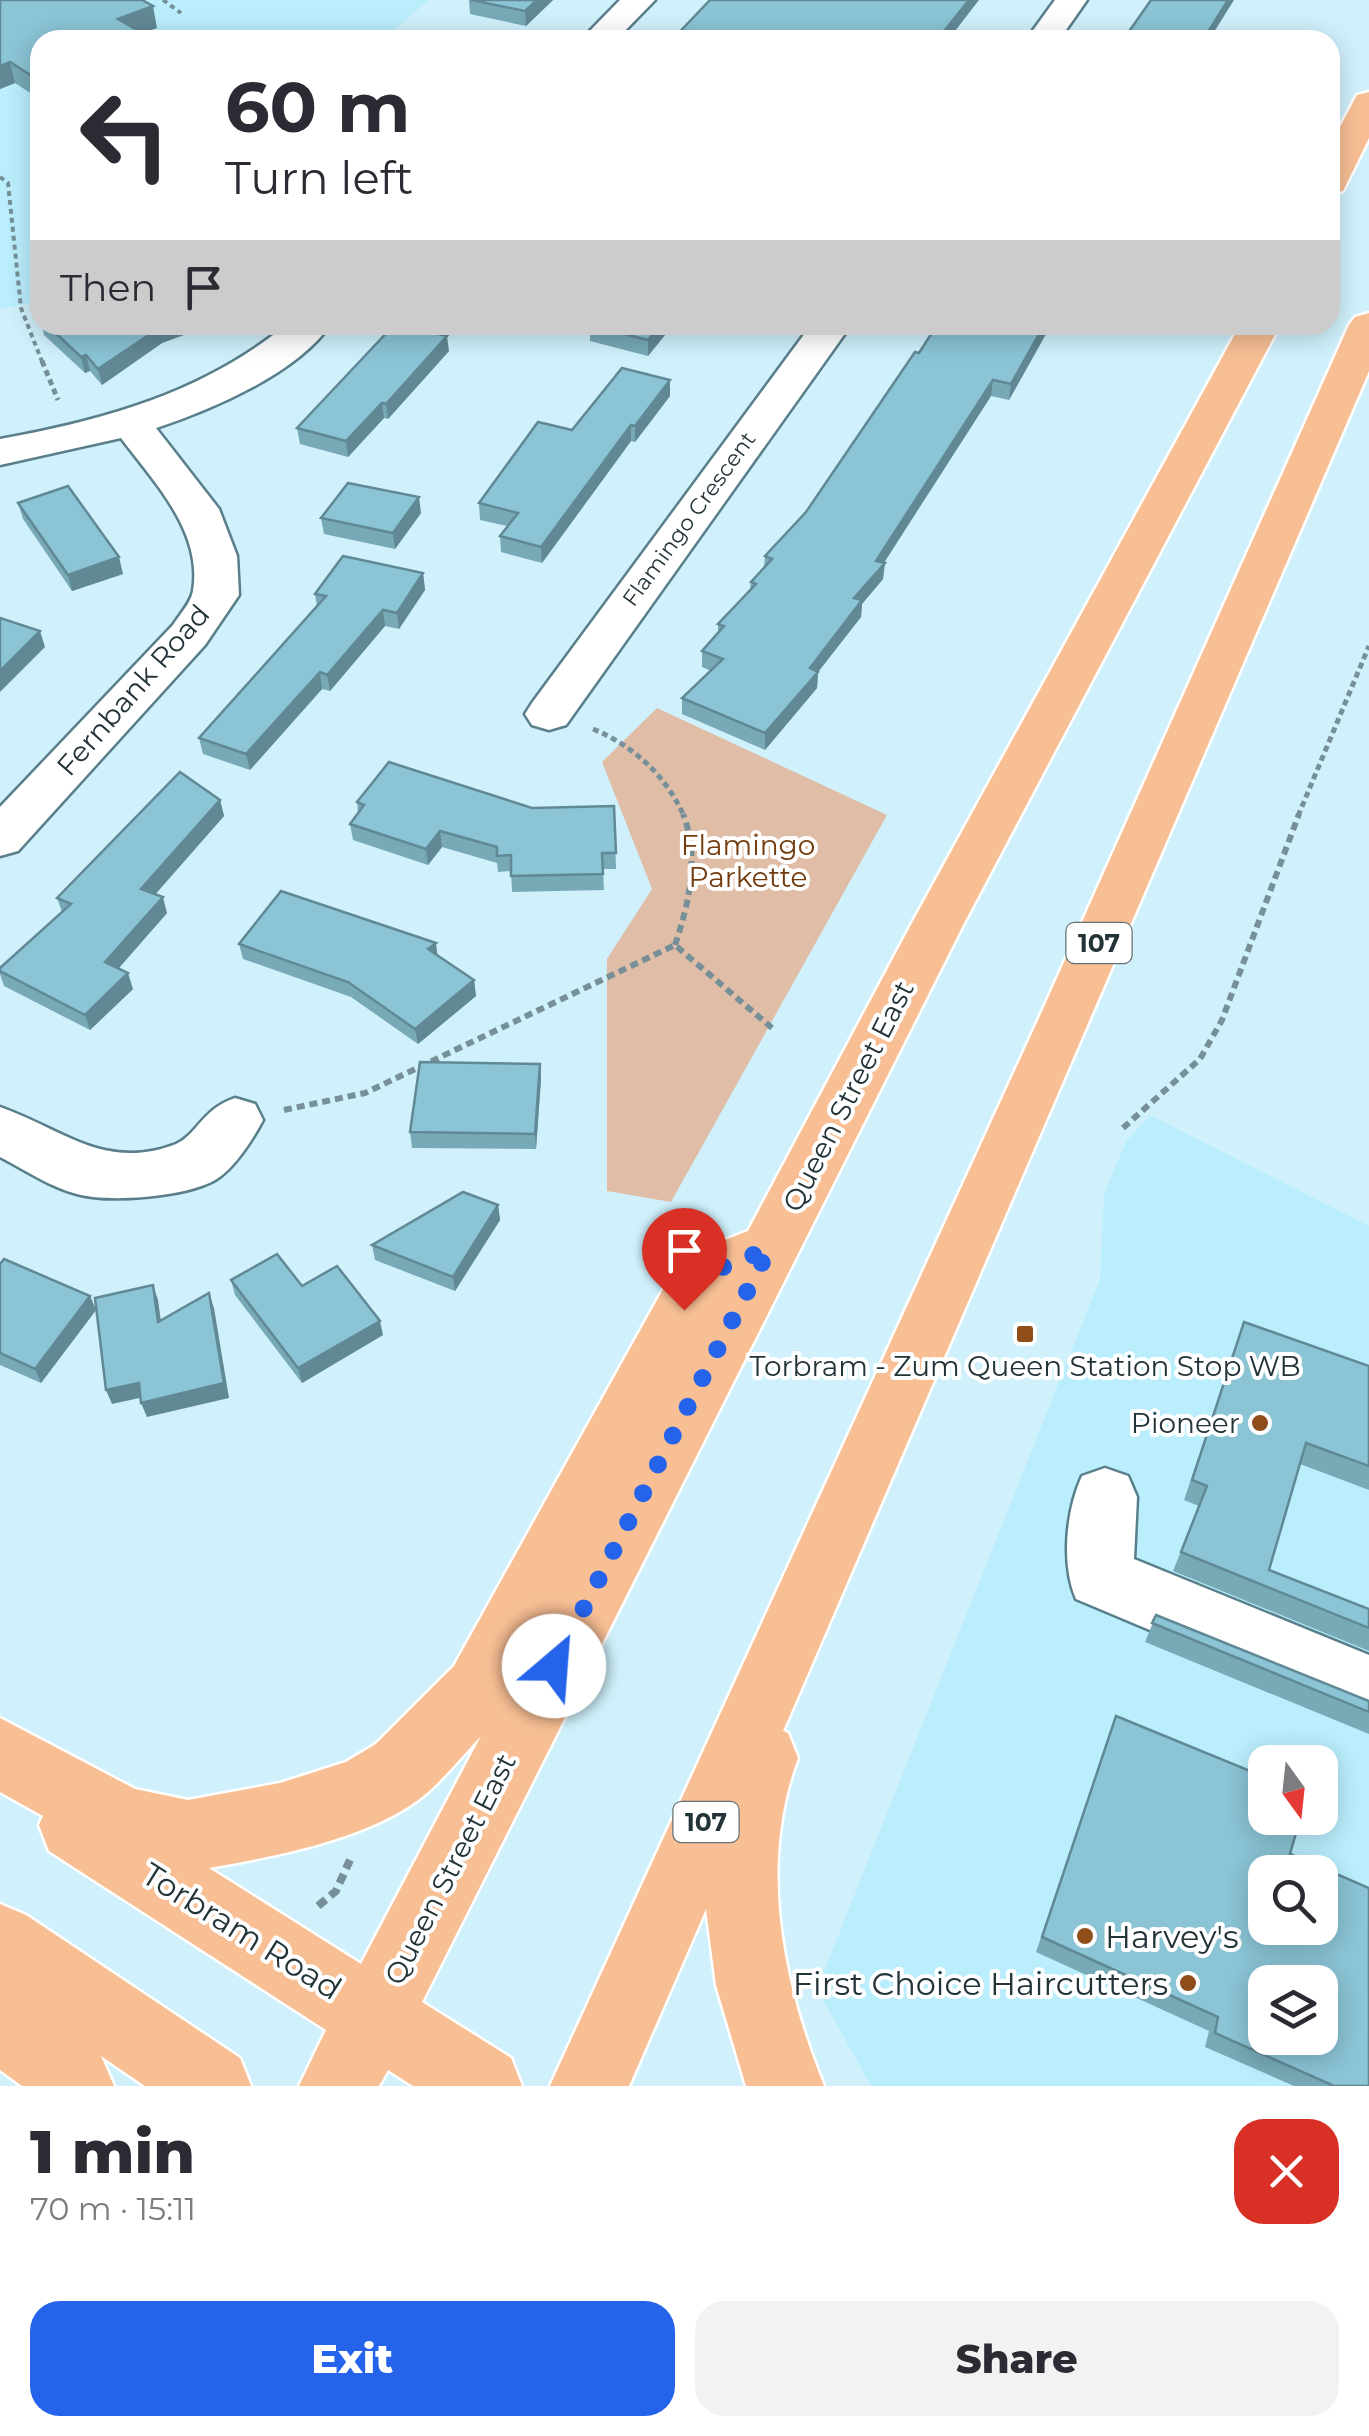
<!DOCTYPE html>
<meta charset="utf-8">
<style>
:root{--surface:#fff;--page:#f2f2f3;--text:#2b2b33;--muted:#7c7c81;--accent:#2563eb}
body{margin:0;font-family:Montserrat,sans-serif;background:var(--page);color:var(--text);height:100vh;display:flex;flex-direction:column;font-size:38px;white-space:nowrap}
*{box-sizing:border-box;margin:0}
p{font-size:32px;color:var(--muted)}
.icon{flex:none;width:55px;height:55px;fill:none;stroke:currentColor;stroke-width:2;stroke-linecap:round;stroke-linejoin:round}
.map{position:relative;height:2086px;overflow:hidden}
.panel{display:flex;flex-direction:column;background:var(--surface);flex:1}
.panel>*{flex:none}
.top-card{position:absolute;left:30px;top:30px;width:1310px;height:305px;border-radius:30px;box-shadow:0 5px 25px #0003;background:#fff;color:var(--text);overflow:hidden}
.needle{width:65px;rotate:165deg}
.controls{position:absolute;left:1248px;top:1745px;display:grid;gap:20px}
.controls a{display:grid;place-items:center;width:90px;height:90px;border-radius:20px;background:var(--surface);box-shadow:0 5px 25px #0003;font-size:50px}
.pin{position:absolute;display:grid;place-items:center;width:85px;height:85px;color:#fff;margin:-102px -42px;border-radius:50% 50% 50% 0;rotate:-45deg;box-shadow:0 0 10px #0007}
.pin .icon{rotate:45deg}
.me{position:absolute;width:110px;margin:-55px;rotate:27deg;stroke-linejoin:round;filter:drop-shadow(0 0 8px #0008)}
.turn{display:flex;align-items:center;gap:35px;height:210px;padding:0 30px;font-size:45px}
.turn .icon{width:130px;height:130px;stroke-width:2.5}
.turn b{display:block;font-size:70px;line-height:85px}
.then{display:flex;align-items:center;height:95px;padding:0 30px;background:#0003;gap:20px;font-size:38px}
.round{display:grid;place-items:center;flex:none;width:105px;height:105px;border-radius:30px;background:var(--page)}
.overview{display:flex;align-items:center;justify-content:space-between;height:170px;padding:0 30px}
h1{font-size:60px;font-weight:800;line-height:75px}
.button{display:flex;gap:20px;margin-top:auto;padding:20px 30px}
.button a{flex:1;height:115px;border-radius:30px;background:var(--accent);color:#fff;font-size:40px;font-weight:800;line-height:115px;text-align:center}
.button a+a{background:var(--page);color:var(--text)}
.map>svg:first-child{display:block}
</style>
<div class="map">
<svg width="1369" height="2086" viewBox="0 0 1369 2086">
<rect width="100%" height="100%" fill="#d0f1fc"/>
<!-- built -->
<g fill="#baeefd" fill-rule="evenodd">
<path d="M0 0H429L382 40H40V301L0 309Z"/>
<path d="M1150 1115 1369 1226V2086H871L817 1989 1100 1279 1104 1194 1126 1142ZM1265 1762H1320V1818H1265ZM1265 1872H1320V1928H1265ZM1265 1982H1320V2038H1265Z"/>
</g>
<!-- green -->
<path fill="#e0bda6" d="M657 708 887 815 671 1202 607 1191V959L652 889 602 762Z"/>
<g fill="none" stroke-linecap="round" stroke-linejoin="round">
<!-- minor casing -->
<g stroke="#597f8b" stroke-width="5">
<g id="minor">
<path d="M620 0H655L616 40H581Z"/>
<path d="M1055 0H1087L1059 40H1026Z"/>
<path d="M286 325H330C296 374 211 410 156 428L219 509 237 556 239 595 205 645 18 851 0 856V807L173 625C179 615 191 603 193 591 203 532 154 482 121 438L0 465V439C105 420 202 393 286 325Z"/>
<path d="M811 325H851L566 725 549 730 532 725 525 714 532 703Z"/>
<path d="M235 1098 255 1104 263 1120C253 1139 234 1169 215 1180 185 1197 109 1203 77 1194 50 1187 25 1170 0 1157V1107C61 1128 105 1172 176 1144 197 1135 202 1109 235 1098Z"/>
<path d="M1105 1468 1128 1476 1137 1497 1134 1559 1369 1655V1722L1076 1599C1061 1564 1066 1511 1082 1476Z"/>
</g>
</g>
<!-- major casing -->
<g stroke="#fff" stroke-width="5">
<g id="major">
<path d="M1369 92V138L1343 191 1330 194V146L1357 95Z"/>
<path d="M1369 313V371L783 1731 788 1733 798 1758C758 1864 782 1983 824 2086H746L716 1985 706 1909 629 2086H550L1040 1016 1349 325 1355 317Z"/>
<path d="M1240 325H1280L964 923 422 2002 511 2058 522 2086H413L388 2070 379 2086H299L326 2030 49 1851 39 1825 43 1816 0 1792V1718L135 1789 188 1800 280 1783 346 1762 376 1744 454 1666 681 1257 748 1231 912 923ZM481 1736 361 1964 209 1868C277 1856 375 1838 428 1792 447 1775 464 1754 481 1736Z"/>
<path d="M0 1904 26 1915 240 2058 251 2086H145L101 2056 114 2086H22L0 2070Z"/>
</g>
</g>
<!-- path-far3 -->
<g stroke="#779097" stroke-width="4" stroke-dasharray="5 4" stroke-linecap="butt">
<path d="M163 0 181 13"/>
<path d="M0 177 8 183 21 308 43 364"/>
</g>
<!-- path-far2 -->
<g stroke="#779097" stroke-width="5" stroke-dasharray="6 4" stroke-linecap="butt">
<path d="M42 361 58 400"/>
<path d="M593 729C634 746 666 776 684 816"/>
<path d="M1298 816 1369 646"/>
</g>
<!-- path-far1 -->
<g stroke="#779097" stroke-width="6" stroke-dasharray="8 5" stroke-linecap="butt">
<path d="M675 945C689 903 700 857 683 814"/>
<path d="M284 1110 365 1093 675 945 772 1028"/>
<path d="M1123 1128 1200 1059 1222 1020 1299 814"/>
</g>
<!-- path -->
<path stroke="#779097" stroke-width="8" stroke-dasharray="10 6" stroke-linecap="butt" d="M318 1906 336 1891 350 1860"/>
<!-- minor -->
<use href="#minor" fill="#fff" fill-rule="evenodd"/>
<!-- major -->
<use href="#major" fill="#f8bf94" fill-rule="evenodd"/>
</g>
<!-- wall -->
<g fill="#77a9b7">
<path d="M0 0 157 28 40 40 38 98 15 83 0 89Z"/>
<path d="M469 0H553L526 26 470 14Z"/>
<path d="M42 325H199L200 329 162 343 102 385 90 371 85 373 44 335Z"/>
<path d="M590 325H673L648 356 590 341Z"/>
<path d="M937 325H1051L1009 400 991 396 884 563 883 579 862 604 861 617 818 672 817 688 765 750 682 714V698L711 671 702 667V651L718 633V624L750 589 751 582 764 567 765 556 806 512Z"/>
<path d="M449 351 388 419 384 418 348 457 300 444 297 428Z"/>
<path d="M670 380V396L635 442 631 441 542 563 501 552 500 536 507 526 480 520 479 503 572 430Z"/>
<path d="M18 503 123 574 72 591 23 519Z"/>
<path d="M421 513 395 549 324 534 321 518Z"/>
<path d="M423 573 425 590 399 629 385 626 330 691 322 689 250 770 203 754 199 738 317 606 315 594Z"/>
<path d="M220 800 224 816 155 894 167 913 119 968 133 989 90 1030 4 986 0 974V968L62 912 57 898Z"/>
<path d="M357 802 532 808 614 806 616 869H603L604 890 512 892 511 871 498 872 497 863 442 847 428 865 353 840 350 824 358 813Z"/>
<path d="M239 944 437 956 474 980 476 996 418 1044 351 997 243 959Z"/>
<path d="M540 1064 541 1079 536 1149 412 1148 410 1132Z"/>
<path d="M498 1205 500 1220 455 1291 375 1260 372 1245Z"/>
<path d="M0 1264 90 1296 96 1310 41 1383 0 1365Z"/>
<path d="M231 1280 302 1286 383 1335 302 1383 235 1295Z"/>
<path d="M1244 1322 1369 1366V1490L1300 1464 1269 1570 1369 1609V1651L1173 1571 1199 1506 1184 1500Z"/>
<path d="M1156 1615 1369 1701V1734L1145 1642Z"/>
<path d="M1116 1716 1277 1825 1290 1854 1369 2086H1294L1205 2047 1209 2031 1036 1952Z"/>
</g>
<!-- shaded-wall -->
<g fill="#618995">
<path d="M537 0H553L526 26 525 11Z"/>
<path d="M969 0H979L948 40H937Z"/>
<path d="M1228 0H1234L1209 40H1203Z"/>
<path d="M153 6 157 28 124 40 118 19Z"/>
<path d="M10 62 15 83 0 89V66Z"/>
<path d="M40 73V97L38 98 32 76Z"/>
<path d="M166 325H199L200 329 162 343 102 385 98 369 159 328Z"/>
<path d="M660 325H673L648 356V340Z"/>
<path d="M1044 325H1051L1009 400 1011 384Z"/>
<path d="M447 336 449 351 388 419 386 404Z"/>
<path d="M86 355 90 371 85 373 81 357Z"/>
<path d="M670 380V396L635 442V426Z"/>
<path d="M993 380 991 396 881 567 885 563 883 579 862 604 861 617 818 672 817 688 765 750V733L810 668 876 561Z"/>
<path d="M382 403 384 418 348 457 346 441Z"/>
<path d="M631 425V441L542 563 541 547Z"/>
<path d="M419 497 421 513 395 549 393 533Z"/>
<path d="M119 557 123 574 72 591 68 575Z"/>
<path d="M423 573 425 590 399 629 397 613Z"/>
<path d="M383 610 385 626 330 691 327 675Z"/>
<path d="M40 631 45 647 0 692V671Z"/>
<path d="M320 672 322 689 250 770 246 754Z"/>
<path d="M220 800 224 816 146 905 141 889Z"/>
<path d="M440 831 442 847 428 865 426 849Z"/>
<path d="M163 897 167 913 110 978 105 962Z"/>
<path d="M436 943 438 959 428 949Z"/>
<path d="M128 973 133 989 90 1030 85 1015Z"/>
<path d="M474 980 476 996 418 1044 415 1029Z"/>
<path d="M540 1064 541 1079 536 1149 535 1134Z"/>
<path d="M498 1205 500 1220 455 1291 453 1277Z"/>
<path d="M153 1285 158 1300 163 1337 158 1322Z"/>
<path d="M209 1293 214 1308 229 1398 147 1417 141 1403Z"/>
<path d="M90 1296 96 1310 41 1383 35 1369Z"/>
<path d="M380 1321 383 1335 302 1383 298 1368Z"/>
<path d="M139 1383 144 1397 112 1404 106 1390Z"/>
</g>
<!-- building -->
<g fill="#8ac4d5" stroke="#618995" stroke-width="2.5" fill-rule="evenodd">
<path d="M0 0H142L153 6 118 19 154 40H40V73L32 76 10 62 0 66Z"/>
<path d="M471 0H537L525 11Z"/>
<path d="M710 0H969L937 40H672Z"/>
<path d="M1151 0H1228L1203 40H1123Z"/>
<path d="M47 325H166L159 328 98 369 86 355 81 357Z"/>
<path d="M394 325H401L447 336 386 404 382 403 346 441 297 428Z"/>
<path d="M590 325H660L648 340Z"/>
<path d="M937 325H1044L1011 384 993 380 876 561 885 563 854 598 862 600 810 668 818 672 765 733 682 698 723 659 702 651 724 626 718 624 756 584 751 582 772 559 765 556 806 512 915 352 919 353Z"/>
<path d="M622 368 670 380 635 426 631 425 541 547 500 536 518 513 479 503 538 422 572 430Z"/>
<path d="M348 483 419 497 393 533 321 518Z"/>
<path d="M68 486 119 557 68 575 18 503Z"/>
<path d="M343 556 423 573 397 613 383 610 327 675 320 672 246 754 199 738 326 596 315 594Z"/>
<path d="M0 618 40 631 0 671Z"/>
<path d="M389 762 532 808 614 806 616 853H602L603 874 511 876V855L497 856V847L440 831 426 849 350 824 364 805 357 802Z"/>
<path d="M180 772 220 800 141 889 163 897 105 962 128 973 85 1015 0 971V968L71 904 57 898Z"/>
<path d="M281 891 436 943 428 949 474 980 415 1029 348 982 239 944Z"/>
<path d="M420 1062 540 1064 535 1134 410 1132Z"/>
<path d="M463 1192 498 1205 453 1277 372 1245Z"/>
<path d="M277 1254 302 1286 337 1266 380 1321 298 1368 231 1280Z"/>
<path d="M4 1259 90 1296 35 1369 0 1353V1264Z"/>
<path d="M153 1285 158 1322 209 1293 224 1383 141 1403 139 1383 106 1390 95 1298Z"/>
<path d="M1244 1322 1369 1366V1466L1306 1443 1269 1570 1369 1609V1628L1181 1552 1207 1486 1192 1480Z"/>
<path d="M1156 1615 1369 1701V1712L1152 1623Z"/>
<path d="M1116 1716 1265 1777V1818H1280L1277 1825 1296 1833 1290 1854 1369 1888V2086H1334L1215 2033 1218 2017 1042 1937ZM1265 1872H1320V1928H1265ZM1265 1982H1320V2038H1265Z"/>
</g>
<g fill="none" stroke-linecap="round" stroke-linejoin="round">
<!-- route -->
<path stroke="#2563eb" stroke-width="18" stroke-dasharray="0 32.4" d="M554 1666 769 1249 702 1275 684 1310"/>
</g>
<!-- markers -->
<g fill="#8f4e19" stroke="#fff" stroke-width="4">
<rect x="1015" y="1324" width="20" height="20" rx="5"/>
<circle cx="1260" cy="1423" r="10"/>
<circle cx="1085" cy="1936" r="10"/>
<circle cx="1188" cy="1983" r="10"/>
</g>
<g text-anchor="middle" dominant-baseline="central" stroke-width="8" stroke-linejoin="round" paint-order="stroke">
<!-- far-street labels -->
<g font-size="22" fill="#233439" stroke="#fff">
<text transform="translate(689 519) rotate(-54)">Flamingo Crescent</text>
</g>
<!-- shield labels -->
<g fill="#fff" stroke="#657174" stroke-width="2.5">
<rect x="1066.5" y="923" width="65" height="40" rx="8"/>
<rect x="673.5" y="1802" width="65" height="40" rx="8"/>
</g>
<g font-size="25" font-weight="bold" fill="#233439">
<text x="1099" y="943">107</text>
<text x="706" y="1822">107</text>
</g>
<!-- street labels -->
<g font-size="28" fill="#233439" stroke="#fff">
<text transform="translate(133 690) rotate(-49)">Fernbank Road</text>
<text transform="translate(848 1096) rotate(-63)">Queen Street East</text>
<text transform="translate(450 1869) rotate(-63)">Queen Street East</text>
</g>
<!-- park labels -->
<g font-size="28" fill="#733c0e" stroke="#fff">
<text x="748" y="845">Flamingo<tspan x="748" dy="32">Parkette</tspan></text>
</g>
<!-- poi labels -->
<g font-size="28" fill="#233439" stroke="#fff">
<text x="1025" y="1366">Torbram - Zum Queen Station Stop WB</text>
<text x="1240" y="1423" text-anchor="end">Pioneer</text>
</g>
<!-- near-street labels -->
<g font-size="32" fill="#233439" stroke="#fff">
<text transform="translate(242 1931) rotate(32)">Torbram Road</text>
</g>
<!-- near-poi labels -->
<g font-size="32" fill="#233439" stroke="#fff" text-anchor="start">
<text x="1105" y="1936">Harvey's</text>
<text x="1168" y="1983" text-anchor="end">First Choice Haircutters</text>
</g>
</g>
</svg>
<div class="controls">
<a><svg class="needle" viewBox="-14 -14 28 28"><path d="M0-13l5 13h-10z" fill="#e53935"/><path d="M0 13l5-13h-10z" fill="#7c7c81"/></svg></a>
<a><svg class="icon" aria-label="search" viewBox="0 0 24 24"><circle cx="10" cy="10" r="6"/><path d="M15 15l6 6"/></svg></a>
<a><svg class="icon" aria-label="layers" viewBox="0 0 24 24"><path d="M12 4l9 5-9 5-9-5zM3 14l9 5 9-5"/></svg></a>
</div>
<div class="pin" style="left:684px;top:1310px;background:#d93025"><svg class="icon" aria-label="arrive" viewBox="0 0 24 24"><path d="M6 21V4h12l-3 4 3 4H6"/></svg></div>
<svg class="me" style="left:554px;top:1666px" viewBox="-20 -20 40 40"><circle r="19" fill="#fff"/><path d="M0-13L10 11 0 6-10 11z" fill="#2563eb"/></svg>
<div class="top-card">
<div class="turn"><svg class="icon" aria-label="left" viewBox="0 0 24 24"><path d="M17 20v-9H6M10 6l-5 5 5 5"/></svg><div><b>60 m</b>Turn left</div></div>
<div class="then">Then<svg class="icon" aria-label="arrive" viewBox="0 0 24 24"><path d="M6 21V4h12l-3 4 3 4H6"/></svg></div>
</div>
</div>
<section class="panel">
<div class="overview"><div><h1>1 min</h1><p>70 m · 15:11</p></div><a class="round" style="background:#d93025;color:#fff"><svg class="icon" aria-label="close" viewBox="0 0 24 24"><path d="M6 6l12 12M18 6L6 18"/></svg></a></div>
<div class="button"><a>Exit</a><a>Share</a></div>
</section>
